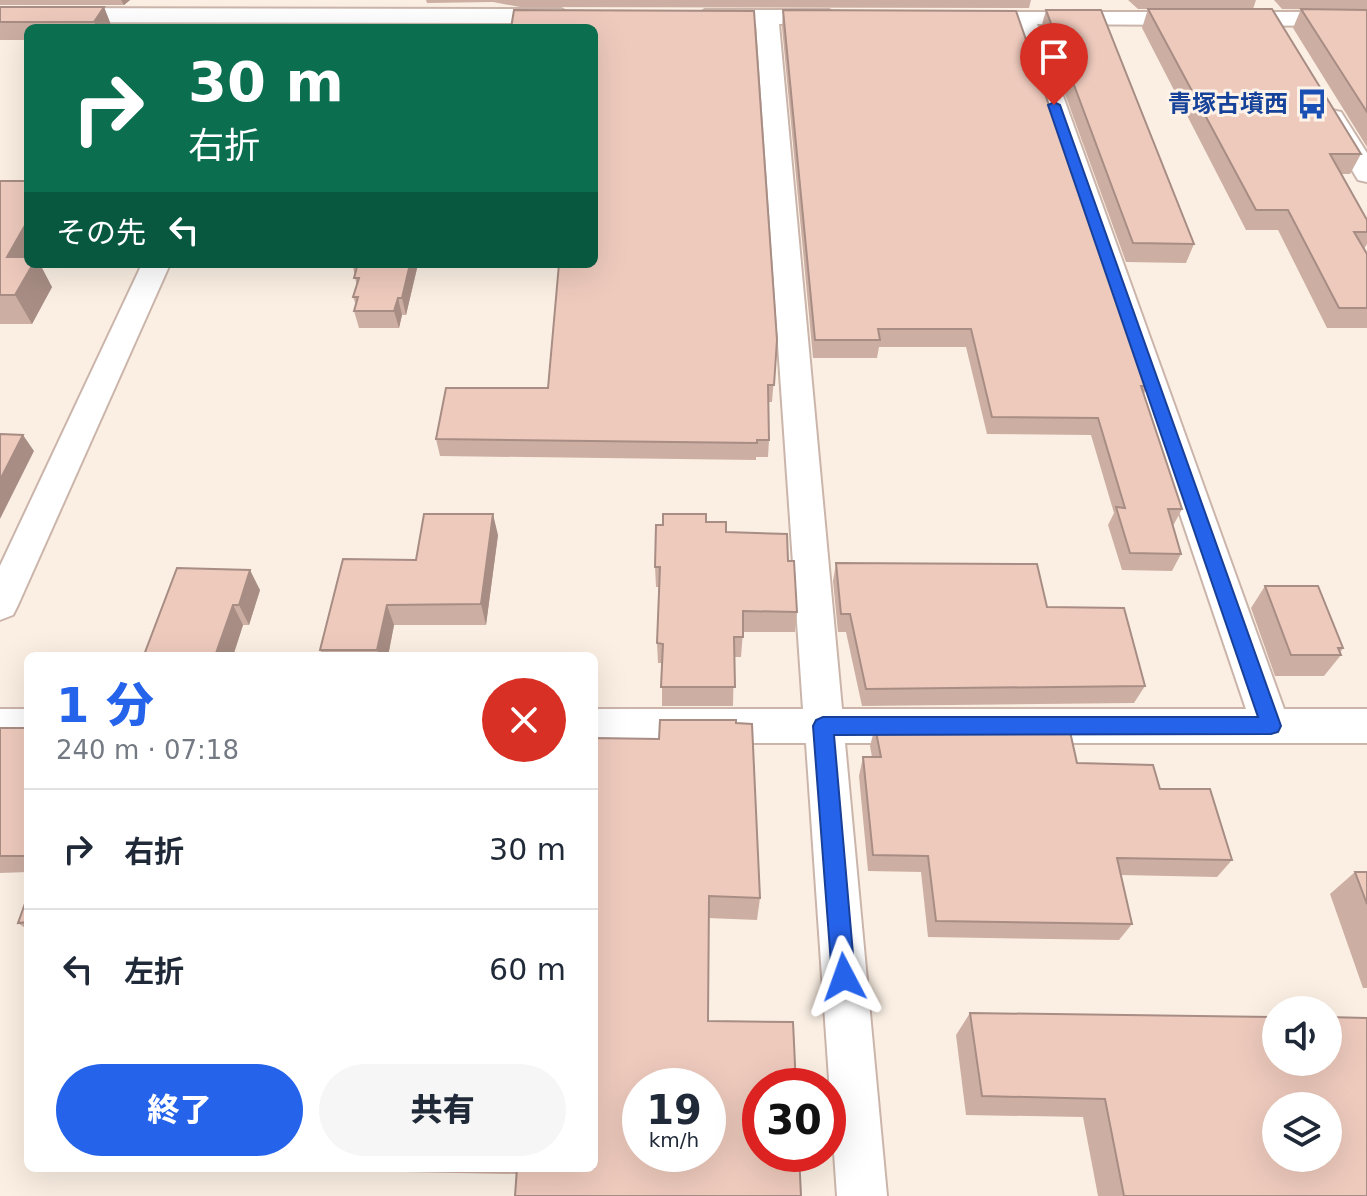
<!DOCTYPE html>
<html lang="ja">
<meta charset="utf-8">
<style>
:root{--surface:#fff;--page:#f6f6f7;--text:#1f2937;--muted:#747a83;--line:#e0e1e3;--accent:#2563eb}
body{margin:0;font-family:"DejaVu Sans","Noto Sans JP",sans-serif;background:var(--page);color:var(--text);height:100vh;display:flex;flex-direction:column;font-size:30px;white-space:nowrap}
*{box-sizing:border-box;margin:0}
p{font-size:26px;color:var(--muted)}
.icon{flex:none;width:44px;height:44px;fill:none;stroke:currentColor;stroke-width:2;stroke-linecap:round;stroke-linejoin:round}
.map{position:relative;flex:1;overflow:hidden}
.side{position:absolute;left:24px;top:652px;width:574px;height:520px;display:flex;flex-direction:column;background:var(--surface);border-radius:12px;box-shadow:0 8px 32px #0002}
.side>*{flex:none}
.banner{position:absolute;left:24px;top:24px;width:574px;height:244px;border-radius:12px;box-shadow:0 8px 32px #0002;background:#0b6e4f;color:#fff;overflow:hidden}
.fabs{position:absolute;left:1262px;top:996px;display:grid;gap:16px}
.fabs a{display:grid;place-items:center;width:80px;height:80px;border-radius:50%;background:var(--surface);box-shadow:0 8px 32px #0002;font-size:40px}
.speed{position:absolute;left:622px;top:1068px;display:flex;gap:16px;font-size:40px;font-weight:700;text-align:center}
.speed>*{display:grid;place-content:center;width:104px;height:104px;border-radius:50%;background:var(--surface);box-shadow:0 8px 32px #0002;line-height:1}
.speed small{font-size:20px;font-weight:400}
.speed .limit{border:12px solid #d22;background:#fff;color:#111}
.pin{position:absolute;display:grid;place-items:center;width:68px;height:68px;color:#fff;margin:-82px -34px;border-radius:50% 50% 50% 0;rotate:-45deg;box-shadow:0 0 8px #0007}
.pin .icon{rotate:45deg}
.me{position:absolute;width:88px;margin:-44px;rotate:356deg;stroke-linejoin:round;filter:drop-shadow(0 0 6px #0008)}
.turn{display:flex;align-items:center;gap:28px;height:168px;padding:0 32px;font-size:36px}
.turn .icon{width:104px;height:104px;stroke-width:2.5}
.turn b{display:block;font-size:56px;line-height:68px}
.then{display:flex;align-items:center;height:76px;padding:0 32px;background:#0003;gap:16px;font-size:30px}
.round{display:grid;place-items:center;flex:none;width:84px;height:84px;border-radius:42px;background:var(--page)}
.summary{display:flex;align-items:center;justify-content:space-between;height:136px;padding:0 32px}
h1{font-size:48px;font-weight:800;line-height:60px;color:var(--accent)}
.primary-button{display:flex;gap:16px;margin-top:auto;padding:16px 32px}
.primary-button a{flex:1;height:92px;border-radius:48px;background:var(--accent);color:#fff;font-size:32px;font-weight:800;line-height:92px;text-align:center}
.primary-button a+a{background:var(--page);color:var(--text)}
ul{padding:0;list-style:none}
li{display:flex;align-items:center;gap:24px;height:120px;padding:0 32px;border-top:2px solid var(--line)}
li div{flex:1}
li b{display:block;font-size:30px}
li em{font-style:normal}
.map>svg:first-child{display:block}
</style>
<div class="map">
<svg width="1367" height="1196" viewBox="0 0 1367 1196">
<rect width="100%" height="100%" fill="#fbefe3"/>
<g fill="none" stroke-linecap="round" stroke-linejoin="round">
<!-- street casing -->
<g stroke="#cbb5ab" stroke-width="4">
<g id="street">
<path d="M0 8 561 9 572 16 561 23 0 22Z"/>
<path d="M705 10H829L840 17 829 24H779L842 709H1246L1014 24H969L958 17 961 12H1367V26L1037 24 1284 709H1367V743H845L887 1196H837L806 743H594V709H803L756 24 697 22 694 17Z"/>
<path d="M1332 110 1341 112 1367 153V182L1358 180 1320 117 1323 112Z"/>
<path d="M142 264H170L18 605 13 615 0 620V566Z"/>
<rect x="0" y="709" width="28" height="34"/>
</g>
</g>
<!-- street -->
<use href="#street" fill="#fff" fill-rule="evenodd"/>
</g>
<!-- wall -->
<g fill="#cdaea3" fill-rule="evenodd">
<path d="M0 0H130L124 5H0Z"/>
<path d="M426 0H1031L1029 8 520 7 493 2 427 3Z"/>
<path d="M1128 0H1256L1253 9 1361 154 1350 174H1341L1367 220V244L1364 249 1367 254V328H1327L1278 230H1246L1142 28 1148 9H1234H1138Z"/>
<path d="M1274 0H1367V10L1282 9Z"/>
<path d="M0 7H104L111 25 109 28H28V40H0Z"/>
<path d="M1301 9 1367 10V147L1293 28Z"/>
<path d="M783 10 1147 386 1144 394 1182 509 1173 526 1181 554 1172 571 1122 570 1108 525 1114 513 1091 435 987 434 966 347H879L877 358H813L782 27Z"/>
<path d="M1046 10 1194 244 1186 263 1126 262 1041 28Z"/>
<path d="M0 181 28 264 52 287 32 324H0Z"/>
<path d="M418 264 406 315H402L399 328H359L354 311 356 305 353 297 357 287 353 267Z"/>
<path d="M777 340 772 402H769V440L768 457H756V460L440 456 436 439 548 388Z"/>
<path d="M706 522 788 561 797 612 795 632H743L741 657H734L733 706H662V663H658L657 643 659 587H656L655 567Z"/>
<path d="M498 535 486 625H394L388 656H323L320 650 416 560Z"/>
<path d="M836 563 1047 607 1145 686 1134 703 862 706 846 632H838L833 581Z"/>
<path d="M1265 586 1343 648 1340 653 1341 655 1324 676H1275L1251 608Z"/>
<path d="M260 590 249 625H243L233 656H145L144 655Z"/>
<path d="M660 720H736V723L752 724 760 898 757 920 708 918V1021L793 1022 796 1086H760V1154H799L801 1196H515L517 1174 405 1172 401 1168H594V738L659 739ZM640 1086H708V1154H640Z"/>
<path d="M875 727 1077 763 1160 789 1232 860 1217 877 1121 875 1132 924 1119 940 928 937 921 872 868 871 859 776 863 757H872L870 746Z"/>
<path d="M0 728H28V872L0 873Z"/>
<path d="M1355 872H1367V988H1363L1330 894Z"/>
<path d="M28 895V930L18 923Z"/>
<path d="M970 1013 1367 1196H1098L1083 1117 966 1115 956 1035Z"/>
</g>
<!-- shaded-wall -->
<g fill="#a78d84">
<path d="M121 0H130L124 5Z"/>
<path d="M104 7 111 25 109 28H97L94 22Z"/>
<path d="M28 220V264H40L52 287 32 324 15 295 7 257Z"/>
<path d="M410 264H418L406 315 402 298Z"/>
<path d="M398 298 402 315 399 328 394 311Z"/>
<path d="M23 435 34 451 0 519V480Z"/>
<path d="M493 514 498 535 486 625 481 604Z"/>
<path d="M250 570 260 590 249 625 239 605Z"/>
<path d="M233 605 243 625 233 656H215Z"/>
<path d="M387 605 394 625 388 656H380L377 650Z"/>
</g>
<!-- building -->
<g fill="#eecabd" stroke="#a78d84" stroke-width="2" fill-rule="evenodd">
<path d="M0 7H104L94 22H0Z"/>
<path d="M1148 9H1272L1361 154H1330L1367 220V232H1354L1367 254V308H1339L1288 210H1256Z"/>
<path d="M1301 9 1367 10V112Z"/>
<path d="M514 10 754 11 777 340 774 385H768L769 440H757V443L436 439 446 388H548L559 264H594V28H511Z"/>
<path d="M783 10 1016 11 1147 386H1141L1182 509H1168L1181 554 1130 553 1116 507 1125 508 1098 418 992 417 971 329H878L880 340H815Z"/>
<path d="M1046 10H1101L1194 244 1133 243Z"/>
<path d="M0 181H28V220L7 257H28V264H33L15 295H0Z"/>
<path d="M354 264H410L402 298H398L394 311H354L358 297H353L359 278H354L357 267H353Z"/>
<path d="M0 434 23 435 0 480Z"/>
<path d="M424 514H493L481 604 387 605 377 650H320L343 559 416 560Z"/>
<path d="M663 514H706V522H726V532L787 534 788 561H794L797 612 743 611V637H734L735 687H661L663 644 657 643 660 567H655L656 525H663Z"/>
<path d="M836 563 1037 564 1047 607 1124 608 1145 686 866 689 850 614H841Z"/>
<path d="M177 568 250 570 239 605H233L215 656 144 655Z"/>
<path d="M1265 586H1318L1343 648H1338L1341 655H1291Z"/>
<path d="M660 720H736V723L752 724 760 898 709 896 708 1021 793 1022 796 1086H760V1154H799L801 1196H515L517 1168H594V738L659 739ZM640 1086H708V1154H640Z"/>
<path d="M875 727H1069L1077 763 1153 765 1160 789H1210L1232 860 1117 858 1132 924 936 921 928 856 873 855 863 757H881Z"/>
<rect x="0" y="728" width="28" height="128"/>
<path d="M1355 872H1367V904Z"/>
<path d="M28 895V922L18 923Z"/>
<path d="M970 1013 1276 1017V1062H1328V1017L1367 1018V1196H1124L1105 1099 982 1096ZM1276 1106H1328V1158H1276Z"/>
</g>
<!-- route -->
<path fill="#2563eb" stroke="#184099" stroke-width="2" d="M1054 102 1060 105 1281 726 1278 732 1271 734 834 735 855 977 852 985 844 988 836 985 832 977 813 726 816 720 823 717H1258L1048 105Z"/>
<!-- icons -->
<defs>
<g id="bus-bare" transform="scale(2.4)"><path d="M-5-6H5V4H4V6H2V4H-2V6H-4V4H-5ZM-3.5-4V0h7V-4ZM-3.5 1.2v1.5H-2V1.2ZM2 1.2v1.5H3.5V1.2Z" fill="#1a4fb4" stroke="#fef3e9" stroke-width="2.5" paint-order="stroke"/></g>
</defs>
<g fill-rule="evenodd">
<use href="#bus-bare" x="1312" y="104"/>
</g>
<g text-anchor="middle" dominant-baseline="central" stroke-width="6" stroke-linejoin="round" paint-order="stroke">
<!-- far-transit labels -->
<g font-size="24" font-weight="bold" fill="#164399" stroke="#fef3e9" text-anchor="end">
<text x="1288" y="104">青塚古墳西</text>
</g>
</g>
</svg>
<div class="fabs">
<a><svg class="icon" aria-label="sound" viewBox="0 0 24 24"><path d="M4 9h4l5-4v14l-5-4H4zM17 9q2 3 0 6"/></svg></a>
<a><svg class="icon" aria-label="layers" viewBox="0 0 24 24"><path d="M12 4l9 5-9 5-9-5zM3 14l9 5 9-5"/></svg></a>
</div>
<div class="speed"><div>19<small>km/h</small></div><div class="limit">30</div></div>
<div class="pin" style="left:1054px;top:105px;background:#d93025"><svg class="icon" aria-label="arrive" viewBox="0 0 24 24"><path d="M6 21V4h12l-3 4 3 4H6"/></svg></div>
<svg class="me" style="left:844px;top:977px" viewBox="-20 -20 40 40"><path d="M0-17L14 15 0 8-14 15z" fill="#2563eb" stroke="#fff" stroke-width="4"/></svg>
<div class="banner">
<div class="turn"><svg class="icon" aria-label="right" viewBox="0 0 24 24"><path d="M7 20v-9h11M14 6l5 5-5 5"/></svg><div><b>30 m</b>右折</div></div>
<div class="then">その先<svg class="icon" aria-label="left" viewBox="0 0 24 24"><path d="M17 20v-9H6M10 6l-5 5 5 5"/></svg></div>
</div>
<section class="side">
<div class="summary"><div><h1>1 分</h1><p>240 m · 07:18</p></div><a class="round" style="background:#d93025;color:#fff"><svg class="icon" aria-label="close" viewBox="0 0 24 24"><path d="M6 6l12 12M18 6L6 18"/></svg></a></div>
<ul>
<li><svg class="icon" aria-label="right" viewBox="0 0 24 24"><path d="M7 20v-9h11M14 6l5 5-5 5"/></svg><div><b>右折</b></div><em>30 m</em></li>
<li><svg class="icon" aria-label="left" viewBox="0 0 24 24"><path d="M17 20v-9H6M10 6l-5 5 5 5"/></svg><div><b>左折</b></div><em>60 m</em></li>
</ul>
<div class="primary-button"><a>終了</a><a>共有</a></div>
</section>
</div>
